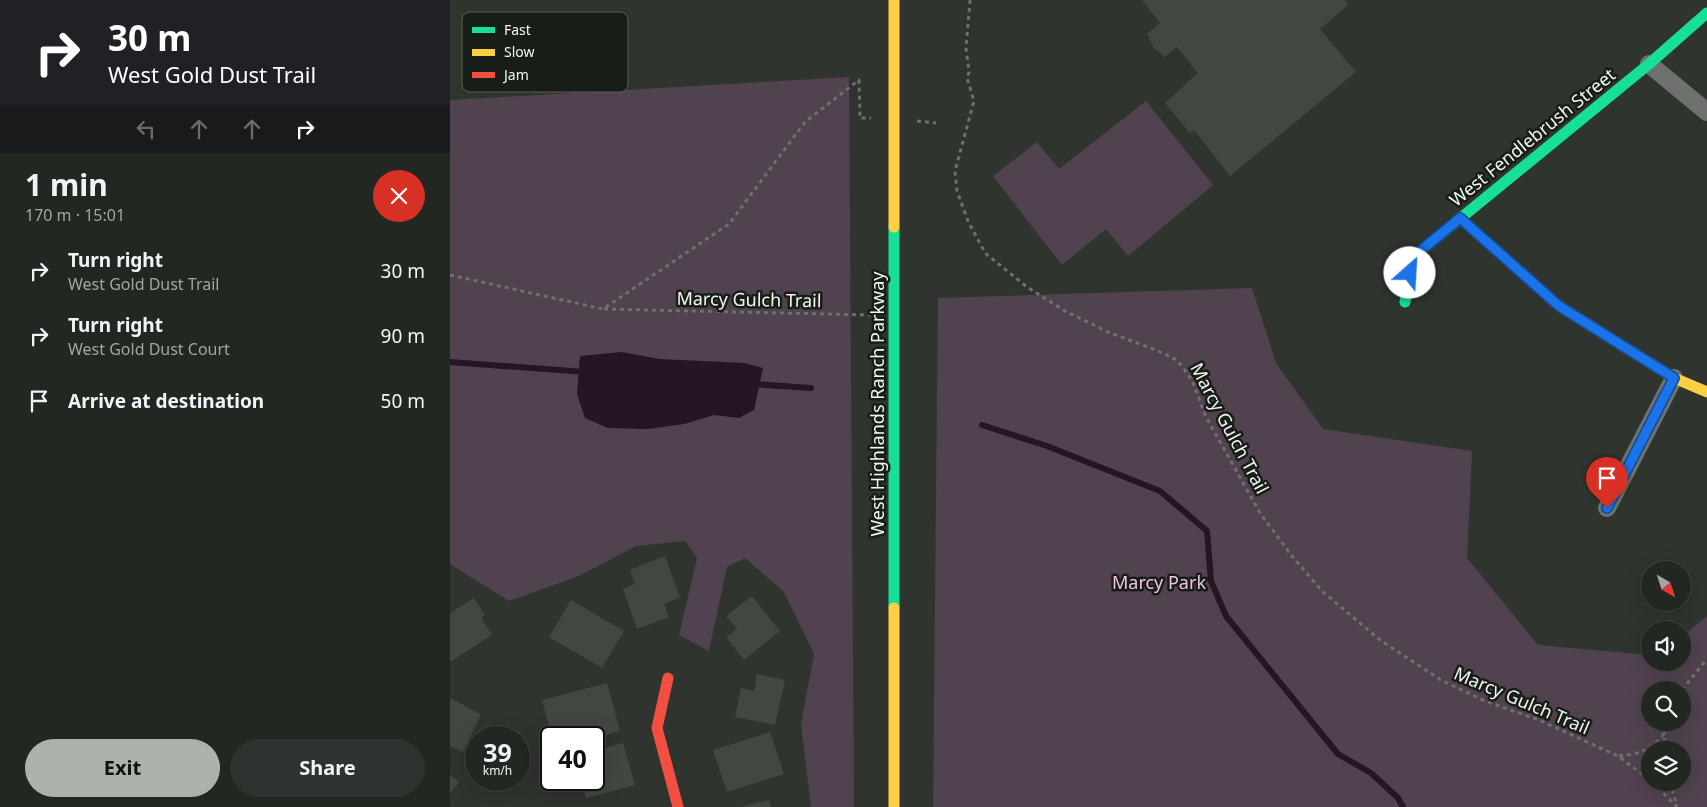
<!DOCTYPE html>
<meta charset="utf-8">
<style>
:root{--surface:#232722;--page:#2f332f;--text:#f1f3f6;--muted:#a3a5a5;--line:#404440;--accent:#adb2ac}
body{margin:0;font-family:"Noto Sans",sans-serif;background:var(--page);color:var(--text);height:100vh;display:flex;flex-direction:column;font-size:19px;white-space:nowrap}
*{box-sizing:border-box;margin:0}
p{font-size:16px;color:var(--muted)}
.icon{flex:none;width:28px;height:28px;fill:none;stroke:currentColor;stroke-width:2;stroke-linecap:round;stroke-linejoin:round}
.map{position:relative;flex:1;overflow:hidden}
.details{display:flex;flex-direction:column;background:var(--surface);width:450px}
.details>*{flex:none}
.hud{background:#202124;color:#fff;overflow:hidden}
.needle{width:32px;rotate:141deg}
.fabs{position:absolute;left:1191px;top:561px;display:grid;gap:10px}
.fabs a{display:grid;place-items:center;width:50px;height:50px;border-radius:50%;background:var(--surface);box-shadow:0 5px 20px #0002,0 0 0 1px var(--line);font-size:25px}
.speed{position:absolute;left:15px;top:726px;display:flex;gap:10px;font-size:25px;font-weight:700;text-align:center}
.speed>*{display:grid;place-content:center;width:65px;height:65px;border-radius:50%;background:var(--surface);box-shadow:0 5px 20px #0002,0 0 0 1px var(--line);line-height:1}
.speed small{font-size:12px;font-weight:400}
.speed .limit{border:2px solid #111;border-radius:8px;background:#fff;color:#111}
.pin{position:absolute;display:grid;place-items:center;width:42px;height:42px;color:#fff;margin:-51px -21px;border-radius:50% 50% 50% 0;rotate:-45deg;box-shadow:0 0 5px #0007}
.pin .icon{rotate:45deg}
.me{position:absolute;width:55px;margin:-28px;rotate:26deg;stroke-linejoin:round;filter:drop-shadow(0 0 4px #0008)}
.turn{display:flex;align-items:center;gap:18px;height:105px;padding:0 25px;font-size:22px}
.turn .icon{width:65px;height:65px;stroke-width:2.5}
.turn b{display:block;font-size:35px;line-height:42px}
.lanes{display:flex;align-items:center;height:48px;padding:0 25px;background:#0003;justify-content:center;gap:25px;direction:ltr}
.lanes .off{opacity:.35}
.round{display:grid;place-items:center;flex:none;width:52px;height:52px;border-radius:26px;background:var(--page)}
.summary{display:flex;align-items:center;justify-content:space-between;height:85px;padding:0 25px}
h1{font-size:30px;font-weight:700;line-height:38px}
.button{display:flex;gap:10px;margin-top:auto;padding:10px 25px}
.button a{flex:1;height:58px;border-radius:30px;background:var(--accent);color:#111;font-size:20px;font-weight:700;line-height:58px;text-align:center}
.button a+a{background:var(--page);color:var(--text)}
ul{padding:0;list-style:none}
li{display:flex;align-items:center;gap:15px;height:65px;padding:0 25px}
li div{flex:1}
li b{display:block;font-size:19px}
li em{font-style:normal}
main{display:flex;flex:1;min-height:0}
.map>svg:first-child{display:block}
</style>
<main>
<section class="details">
<div class="hud">
<div class="turn"><svg class="icon" aria-label="right" viewBox="0 0 24 24"><path d="M7 20v-9h11M14 6l5 5-5 5"/></svg><div><b>30 m</b>West Gold Dust Trail</div></div>
<div class="lanes"><svg class="icon off" aria-label="left" viewBox="0 0 24 24"><path d="M17 20v-9H6M10 6l-5 5 5 5"/></svg><svg class="icon off" aria-label="ahead" viewBox="0 0 24 24"><path d="M12 20V5M6 11l6-6 6 6"/></svg><svg class="icon off" aria-label="ahead" viewBox="0 0 24 24"><path d="M12 20V5M6 11l6-6 6 6"/></svg><svg class="icon" aria-label="right" viewBox="0 0 24 24"><path d="M7 20v-9h11M14 6l5 5-5 5"/></svg></div>
</div>
<div class="summary"><div><h1>1 min</h1><p>170 m · 15:01</p></div><a class="round" style="background:#d93025;color:#fff"><svg class="icon" aria-label="close" viewBox="0 0 24 24"><path d="M6 6l12 12M18 6L6 18"/></svg></a></div>
<ul>
<li><svg class="icon" aria-label="right" viewBox="0 0 24 24"><path d="M7 20v-9h11M14 6l5 5-5 5"/></svg><div><b>Turn right</b><p>West Gold Dust Trail</p></div><em>30 m</em></li>
<li><svg class="icon" aria-label="right" viewBox="0 0 24 24"><path d="M7 20v-9h11M14 6l5 5-5 5"/></svg><div><b>Turn right</b><p>West Gold Dust Court</p></div><em>90 m</em></li>
<li><svg class="icon" aria-label="arrive" viewBox="0 0 24 24"><path d="M6 21V4h12l-3 4 3 4H6"/></svg><div><b>Arrive at destination</b></div><em>50 m</em></li>
</ul>
<div class="button"><a>Exit</a><a>Share</a></div>
</section>
<div class="map">
<svg width="1257" height="807" viewBox="0 0 1257 807">
<rect width="100%" height="100%" fill="#2f342e"/>
<!-- green -->
<g fill="#51424f" fill-rule="evenodd">
<path d="M399 77 404 807H361L351 725 364 654 334 592 295 558 277 567 259 651 229 635 247 558 235 541 186 546 129 576 59 601 0 564V100Z"/>
<path d="M696 101 763 185 678 256 656 229 612 265 543 176 587 142 609 169Z"/>
<path d="M802 288 826 363 873 429 1022 451 1017 558 1088 645 1200 655V662H1232L1233 636 1257 616V807H483L488 298ZM1200 690H1232V722H1200ZM1200 750H1232V782H1200Z"/>
</g>
<!-- water -->
<path fill="#261524" d="M172 352 209 359 295 363 313 368 304 410 289 418 264 415 234 424 198 429 158 428 135 418 127 394 130 356Z"/>
<g fill="none" stroke-linecap="round" stroke-linejoin="round">
<!-- stream -->
<g stroke="#261524" stroke-width="6">
<path d="M0 362 136 372"/>
<path d="M303 384 361 388"/>
<path d="M532 425 597 446 710 491 757 531 761 581 776 616 888 754 921 773 948 798 953 807"/>
</g>
</g>
<!-- building -->
<g fill="#424841">
<path d="M692 0H895L898 5 870 29 906 72 780 176 744 130 740 133 715 103 748 73 727 47 715 57 703 47 697 34 710 23Z"/>
<path d="M215 556 230 597 214 604 219 617 187 629 173 589 185 584 180 570Z"/>
<path d="M302 596 330 631 294 660 276 637 287 629 276 616Z"/>
<path d="M24 598 35 615 31 618 42 635 0 662V613Z"/>
<path d="M121 600 174 631 152 668 99 637Z"/>
<path d="M307 674 335 680 325 725 285 717 291 688 304 691Z"/>
<path d="M157 683 170 731 148 737 145 728 110 738H102L92 700Z"/>
<path d="M0 698 31 714 13 752 0 746Z"/>
<path d="M320 732 334 774 277 792 263 750Z"/>
<path d="M173 743 185 785 136 798 131 780H144V751Z"/>
<path d="M0 775 9 782 0 793Z"/>
<path d="M319 800 321 807H293V806Z"/>
</g>
<g fill="none" stroke-linecap="round" stroke-linejoin="round">
<!-- path -->
<g stroke="#6d706c" stroke-width="3" stroke-dasharray="4 4" stroke-linecap="butt">
<path d="M520 0 516 48 519 72 517 78 524 101 505 171 507 191 518 221 535 253 577 287 615 311 658 332 706 350 727 360 742 380 756 417 810 513 842 556 872 591 930 640 991 680 1035 701 1089 720 1168 756 1200 780"/>
<path d="M467 121 486 123"/>
<path d="M0 275 153 309 279 224 355 122 409 80 410 118H421"/>
<path d="M154 309 420 315"/>
<path d="M1232 690 1257 659"/>
<path d="M1215 750 1214 734 1218 722"/>
<path d="M1169 756C1190 754 1199 751 1214 734"/>
<path d="M1202 782 1227 807"/>
<path d="M1220 782 1227 806"/>
</g>
<!-- street -->
<g stroke="#6e716e" stroke-width="18">
<path d="M1199 64 1257 112"/>
<path d="M1157 508 1224 378"/>
</g>
<!-- fast -->
<g stroke="#16e098" stroke-width="11">
<path d="M444 227V608"/>
<path d="M955 302 962 258 1199 64 1257 13"/>
</g>
<!-- slow -->
<g stroke="#ffcf43" stroke-width="11">
<path d="M444 0V227"/>
<path d="M1010 218 1109 306 1224 378 1257 392"/>
<path d="M444 608V807"/>
</g>
<!-- jam -->
<path stroke="#f24e42" stroke-width="11" d="M218 678 207 728 228 807"/>
</g>
<g fill="none" stroke-linecap="round" stroke-linejoin="round">
<!-- route casing -->
<g stroke="#114b97" stroke-width="12">
<path id="route" d="M960 273 962 258 1010 218 1109 306 1224 378 1157 508"/>
</g>
<!-- route -->
<use href="#route" stroke="#1a73e8" stroke-width="9"/>
</g>
<g text-anchor="middle" dominant-baseline="central" stroke-width="5" stroke-linejoin="round" paint-order="stroke">
<!-- street labels -->
<g font-size="18" fill="#f1f6f0" stroke="#191d18">
<text transform="translate(1082 137) rotate(-39)">West Fendlebrush Street</text>
<text transform="translate(299 299) rotate(1)">Marcy Gulch Trail</text>
<text transform="translate(427 404) rotate(-90)">West Highlands Ranch Parkway</text>
<text transform="translate(780 428) rotate(62)">Marcy Gulch Trail</text>
<text transform="translate(1072 700) rotate(23)">Marcy Gulch Trail</text>
</g>
<!-- park labels -->
<g font-size="18" fill="#eec1e9" stroke="#191d18">
<text x="709" y="582">Marcy Park</text>
</g>
</g>
<!-- legend -->
<rect x="12" y="12" width="166" height="80" rx="8" fill="#191d18" stroke="#5a5e59" stroke-width="1"/>
<rect x="22" y="27" width="23" height="6" fill="#16e098"/>
<rect x="22" y="49" width="23" height="7" fill="#ffcf43"/>
<rect x="22" y="72" width="23" height="6" fill="#f24e42"/>
<g font-size="14" fill="#f1f6f0">
<text x="54" y="35">Fast</text>
<text x="54" y="57">Slow</text>
<text x="54" y="80">Jam</text>
</g>
</svg>
<div class="fabs">
<a><svg class="needle" viewBox="-14 -14 28 28"><path d="M0-13l5 13h-10z" fill="#e53935"/><path d="M0 13l5-13h-10z" fill="#a3a5a5"/></svg></a>
<a><svg class="icon" aria-label="sound" viewBox="0 0 24 24"><path d="M4 9h4l5-4v14l-5-4H4zM17 9q2 3 0 6"/></svg></a>
<a><svg class="icon" aria-label="search" viewBox="0 0 24 24"><circle cx="10" cy="10" r="6"/><path d="M15 15l6 6"/></svg></a>
<a><svg class="icon" aria-label="layers" viewBox="0 0 24 24"><path d="M12 4l9 5-9 5-9-5zM3 14l9 5 9-5"/></svg></a>
</div>
<div class="speed"><div>39<small>km/h</small></div><div class="limit">40</div></div>
<div class="pin" style="left:1157px;top:508px;background:#d93025"><svg class="icon" aria-label="arrive" viewBox="0 0 24 24"><path d="M6 21V4h12l-3 4 3 4H6"/></svg></div>
<svg class="me" style="left:960px;top:273px" viewBox="-20 -20 40 40"><circle r="19" fill="#fff"/><path d="M0-13L10 11 0 6-10 11z" fill="#1a73e8"/></svg>
</div>
</main>
